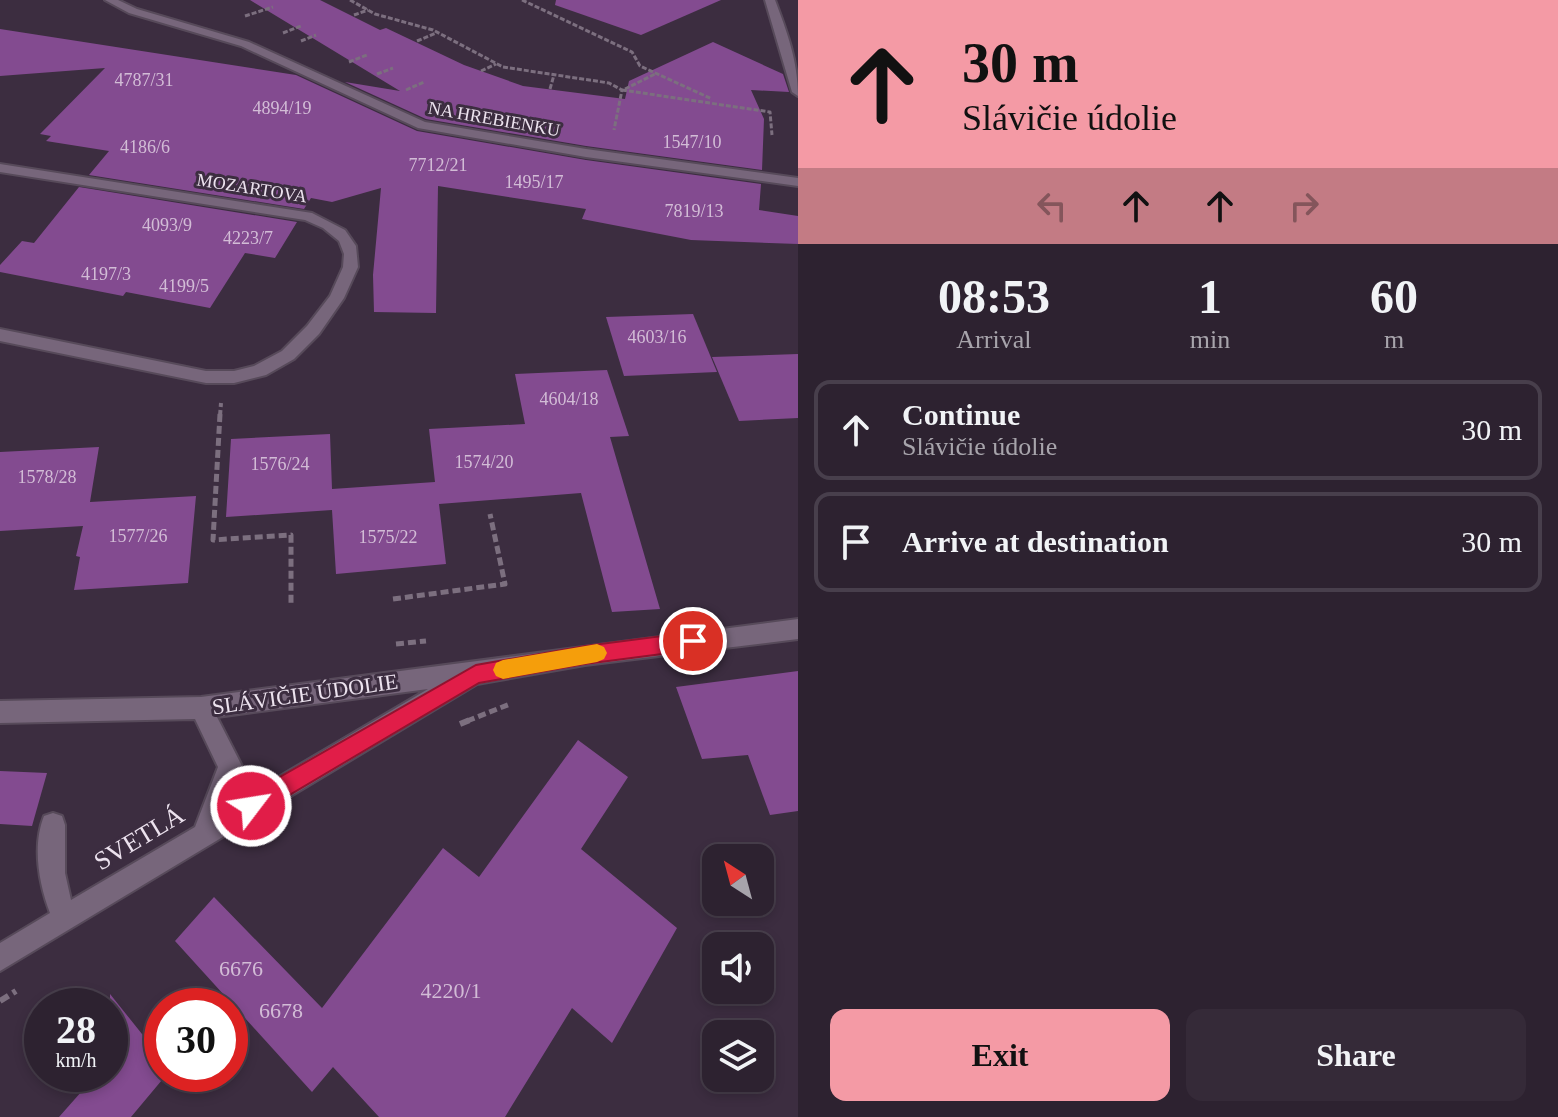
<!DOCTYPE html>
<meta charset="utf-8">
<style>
:root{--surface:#2d2230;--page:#352a38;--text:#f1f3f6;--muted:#a7a4ab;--line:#483f4c;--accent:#f49aa5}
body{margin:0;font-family:"Times New Roman",serif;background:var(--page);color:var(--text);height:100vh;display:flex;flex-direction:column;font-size:30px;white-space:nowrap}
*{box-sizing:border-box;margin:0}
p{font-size:26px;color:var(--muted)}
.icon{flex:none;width:44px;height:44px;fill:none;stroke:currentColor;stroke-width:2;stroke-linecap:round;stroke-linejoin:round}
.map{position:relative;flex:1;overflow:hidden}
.sheet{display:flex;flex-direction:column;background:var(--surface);width:760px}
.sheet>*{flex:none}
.banner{background:#f49aa5;color:#111;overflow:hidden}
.needle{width:52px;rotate:324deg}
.controls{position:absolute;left:702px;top:844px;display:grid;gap:16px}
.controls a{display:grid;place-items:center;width:72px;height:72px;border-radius:16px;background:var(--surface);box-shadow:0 4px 12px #0003,0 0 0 2px var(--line);font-size:40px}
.speed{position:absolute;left:24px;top:988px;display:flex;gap:16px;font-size:40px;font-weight:700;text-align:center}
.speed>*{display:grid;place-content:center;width:104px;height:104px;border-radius:50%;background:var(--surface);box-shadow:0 4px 12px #0003,0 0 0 2px var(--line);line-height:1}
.speed small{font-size:20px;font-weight:400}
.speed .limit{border:12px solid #d22;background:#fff;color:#111}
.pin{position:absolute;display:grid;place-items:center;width:68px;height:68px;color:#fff;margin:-34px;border:4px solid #fff;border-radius:50%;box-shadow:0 2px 8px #0007}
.me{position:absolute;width:88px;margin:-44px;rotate:59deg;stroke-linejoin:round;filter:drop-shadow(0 0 6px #0008)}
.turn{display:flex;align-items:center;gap:28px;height:168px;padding:0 32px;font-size:36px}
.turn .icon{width:104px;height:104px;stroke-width:2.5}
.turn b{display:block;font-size:56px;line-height:68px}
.lanes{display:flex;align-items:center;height:76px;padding:0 32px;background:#0003;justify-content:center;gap:40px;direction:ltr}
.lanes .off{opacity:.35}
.eta{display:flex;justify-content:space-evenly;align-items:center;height:136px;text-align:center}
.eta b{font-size:48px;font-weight:700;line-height:56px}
.action{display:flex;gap:16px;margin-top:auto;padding:16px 32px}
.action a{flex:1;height:92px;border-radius:16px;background:var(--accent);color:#111;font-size:32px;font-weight:700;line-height:92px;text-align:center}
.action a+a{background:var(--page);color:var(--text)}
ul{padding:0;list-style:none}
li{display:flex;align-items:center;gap:24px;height:100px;margin:0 16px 12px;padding:0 16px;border:4px solid var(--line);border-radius:16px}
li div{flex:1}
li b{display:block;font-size:30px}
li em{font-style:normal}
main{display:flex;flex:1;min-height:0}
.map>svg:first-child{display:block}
</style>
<main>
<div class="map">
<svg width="798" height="1117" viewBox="0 0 798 1117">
<rect width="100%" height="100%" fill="#3c2d40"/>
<!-- building -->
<g fill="#834b90">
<path d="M250 0H320L380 30 386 28 464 65 523 86 625 99 629 81 713 42 783 74 789 92 751 90 764 119 762 170 586 146 426 119 345 82 400 91Z"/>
<path d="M556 0H721L641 35 555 5Z"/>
<path d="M0 29 296 75 417 131 586 160 761 184 759 210 798 216V244L691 240 582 219 586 209 438 186 436 313 374 312 373 275 381 188 332 202 311 198 304 209 89 175 109 151 46 141 51 136 40 134 105 68 0 76Z"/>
<path d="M79 187 297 222 275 258 245 253 210 308 126 292 123 296 0 272V265L22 241 34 243Z"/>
<path d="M693 314 717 372 624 376 606 317Z"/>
<path d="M798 354V418L739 421 712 357Z"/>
<path d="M607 370 629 436 610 437 660 609 612 612 581 493 439 504 446 564 336 574 332 510 226 517 231 439 330 434 332 489 435 482 429 429 525 424 515 374Z"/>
<path d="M99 447 90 502 196 496 188 583 74 590 80 557 76 556 83 526 0 531V452Z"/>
<path d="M798 671V811L770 815 748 755 702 759 676 687Z"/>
<path d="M578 740 628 777 581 849 677 928 612 1043 572 1008 505 1117H379L333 1067 312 1092 175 941 214 897 322 1008 443 848 479 877Z"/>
<path d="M0 771 47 773 32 826 0 824Z"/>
<path d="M110 994 162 1059V1074H167L131 1117H59L97 1074H110Z"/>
</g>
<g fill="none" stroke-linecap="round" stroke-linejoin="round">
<!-- minor casing -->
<g stroke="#574a5a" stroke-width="4">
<g id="minor">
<path d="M105 0H118L137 9 249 42 425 122 586 149 798 178V186L586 157 418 128 241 46 129 13Z"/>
<path d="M765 0H775C787 32 798 61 798 96L792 92Z"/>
<path d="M0 164 312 213 345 230 356 246 358 267 344 298 319 334 294 359 266 375 234 383H206L0 341V329L206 371H234L254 366 282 351 307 326 330 296 343 267 344 254 339 241 323 228 305 220 0 172Z"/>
<path d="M798 619V639L585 665 477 684 0 971V943L50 913C39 884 32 846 44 816L53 813 62 816 65 825V873L71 900 195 827 218 767 195 719 0 723V701L201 697ZM428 689 226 808 242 766 217 717Z"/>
</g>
</g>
<!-- path-far3 -->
<g stroke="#7c6f7f" stroke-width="3" stroke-dasharray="5 2" stroke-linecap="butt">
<path d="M350 0 375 14 433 30 503 67 609 83 622 90 614 130"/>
<path d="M522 0 632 52 640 66 712 99"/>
<path d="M354 15 368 10"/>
<path d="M245 16 273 7"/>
<path d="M283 33 301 26"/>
<path d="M301 41 316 35"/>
<path d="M417 41 436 33"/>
<path d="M349 62 367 55"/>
<path d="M481 71 496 64"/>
<path d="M377 74 393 68"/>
<path d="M550 89 554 75"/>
<path d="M625 89 655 74"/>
<path d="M406 90 424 82"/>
<path d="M622 90 770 112 772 135"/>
</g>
<!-- path-far2 -->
<path stroke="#7c6f7f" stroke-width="4" stroke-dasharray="6 3" stroke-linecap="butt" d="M220 416 221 403"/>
<!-- path-far1 -->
<g stroke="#7c6f7f" stroke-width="5" stroke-dasharray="8 4" stroke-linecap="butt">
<path d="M220 414 213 540 291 535V606"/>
<path d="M393 599 505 584 490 514"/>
<path d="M396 644 426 641"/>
<path d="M467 721 510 704"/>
</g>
<!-- path -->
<g stroke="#7c6f7f" stroke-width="6" stroke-dasharray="10 5" stroke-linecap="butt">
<path d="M460 724 472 719"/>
<path d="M0 1001 16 991"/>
</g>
<!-- minor -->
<use href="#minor" fill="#77667b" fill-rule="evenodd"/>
</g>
<!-- route -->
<path fill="#e11d48" stroke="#92132f" stroke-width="2" d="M693 632 700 635 703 641 700 647 693 650 585 664 479 683 259 813 251 817 243 813 240 806 243 798 476 665 585 646Z"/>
<!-- slow -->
<path fill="#f59e0b" d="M597 644 604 647 607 653 604 659 597 662 503 679 496 676 493 670 496 663 503 660Z"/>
<g text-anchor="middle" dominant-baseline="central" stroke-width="6" stroke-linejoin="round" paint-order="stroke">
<!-- number labels -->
<g font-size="18" fill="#d2bcd6">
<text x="144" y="80">4787/31</text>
<text x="282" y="108">4894/19</text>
<text x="692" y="142">1547/10</text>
<text x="145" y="147">4186/6</text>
<text x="438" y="165">7712/21</text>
<text x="534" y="182">1495/17</text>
<text x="694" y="211">7819/13</text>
<text x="167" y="225">4093/9</text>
<text x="248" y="238">4223/7</text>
<text x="106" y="274">4197/3</text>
<text x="184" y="286">4199/5</text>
<text x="657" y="337">4603/16</text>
<text x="569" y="399">4604/18</text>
<text x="484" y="462">1574/20</text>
<text x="280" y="464">1576/24</text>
<text x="47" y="477">1578/28</text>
<text x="138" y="536">1577/26</text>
<text x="388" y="537">1575/22</text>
</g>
<!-- far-street labels -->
<g font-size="18" fill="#ece2ee" stroke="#3c2d40">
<text transform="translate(494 119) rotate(10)">NA HREBIENKU</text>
<text transform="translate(252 188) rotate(9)">MOZARTOVA</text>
</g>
<!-- street labels -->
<g font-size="22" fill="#ece2ee" stroke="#3c2d40">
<text transform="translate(305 694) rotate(-8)">SLÁVIČIE ÚDOLIE</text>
</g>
<!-- near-number labels -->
<g font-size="22" fill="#d2bcd6">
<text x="241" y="968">6676</text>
<text x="451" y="990">4220/1</text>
<text x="281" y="1010">6678</text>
</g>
<!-- near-street labels -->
<g font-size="26" fill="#ece2ee" stroke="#3c2d40">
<text transform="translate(139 838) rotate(-31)">SVETLÁ</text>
</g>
</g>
</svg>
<div class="controls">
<a><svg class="needle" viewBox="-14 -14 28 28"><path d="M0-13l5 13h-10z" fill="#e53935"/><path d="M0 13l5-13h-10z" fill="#a7a4ab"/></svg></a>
<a><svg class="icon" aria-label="sound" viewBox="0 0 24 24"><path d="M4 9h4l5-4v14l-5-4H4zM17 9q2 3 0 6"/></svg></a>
<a><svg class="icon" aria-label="layers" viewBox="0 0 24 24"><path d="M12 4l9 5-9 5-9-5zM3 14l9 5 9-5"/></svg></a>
</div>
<div class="speed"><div>28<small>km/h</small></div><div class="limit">30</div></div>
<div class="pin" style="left:693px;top:641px;background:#d93025"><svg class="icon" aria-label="arrive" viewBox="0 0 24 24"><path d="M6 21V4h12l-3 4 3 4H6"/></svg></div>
<svg class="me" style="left:251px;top:806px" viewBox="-20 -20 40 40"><circle r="17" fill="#e11d48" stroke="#fff" stroke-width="3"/><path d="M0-11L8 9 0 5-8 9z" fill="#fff"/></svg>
</div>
<section class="sheet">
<div class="banner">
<div class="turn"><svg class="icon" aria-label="ahead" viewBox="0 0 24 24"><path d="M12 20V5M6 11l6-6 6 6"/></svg><div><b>30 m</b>Slávičie údolie</div></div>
<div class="lanes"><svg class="icon off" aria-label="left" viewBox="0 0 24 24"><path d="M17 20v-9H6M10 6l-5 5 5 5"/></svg><svg class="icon" aria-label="ahead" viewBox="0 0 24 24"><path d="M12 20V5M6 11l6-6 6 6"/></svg><svg class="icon" aria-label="ahead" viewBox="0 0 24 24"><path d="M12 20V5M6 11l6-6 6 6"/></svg><svg class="icon off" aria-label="right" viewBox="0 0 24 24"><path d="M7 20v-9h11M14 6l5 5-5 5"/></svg></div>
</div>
<div class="eta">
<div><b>08:53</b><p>Arrival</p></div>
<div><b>1</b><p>min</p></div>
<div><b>60</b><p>m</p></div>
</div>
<ul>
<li><svg class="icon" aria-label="ahead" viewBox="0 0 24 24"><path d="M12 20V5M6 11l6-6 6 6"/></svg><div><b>Continue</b><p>Slávičie údolie</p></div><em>30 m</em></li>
<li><svg class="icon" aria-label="arrive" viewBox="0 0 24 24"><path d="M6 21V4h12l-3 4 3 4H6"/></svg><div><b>Arrive at destination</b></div><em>30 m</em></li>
</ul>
<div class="action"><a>Exit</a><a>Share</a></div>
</section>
</main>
